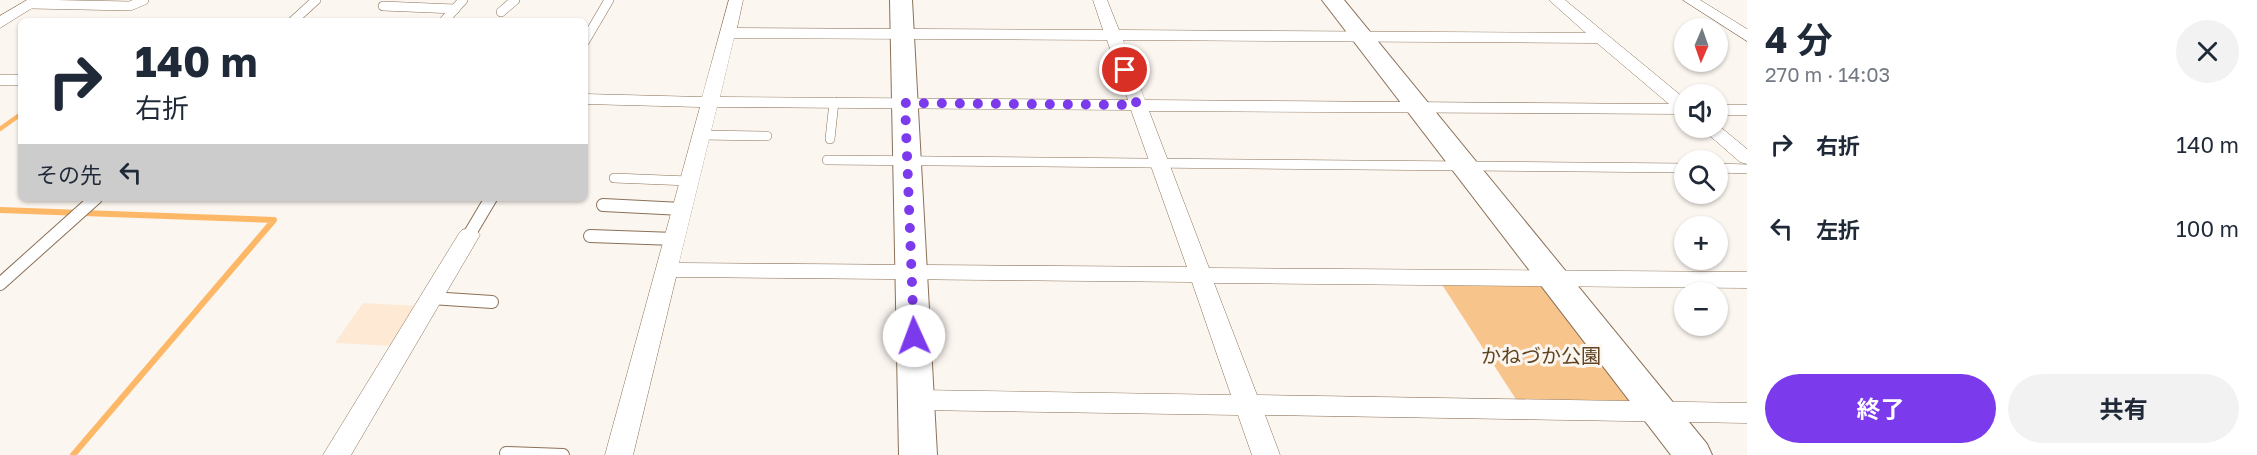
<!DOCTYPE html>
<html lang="ja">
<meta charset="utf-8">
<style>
:root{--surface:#fff;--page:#f2f2f3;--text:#1f2937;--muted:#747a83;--accent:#7c3aed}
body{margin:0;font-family:"Golos Text","Noto Sans JP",sans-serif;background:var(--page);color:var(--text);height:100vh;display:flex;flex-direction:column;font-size:22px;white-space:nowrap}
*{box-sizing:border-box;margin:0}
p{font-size:20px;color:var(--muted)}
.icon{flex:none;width:33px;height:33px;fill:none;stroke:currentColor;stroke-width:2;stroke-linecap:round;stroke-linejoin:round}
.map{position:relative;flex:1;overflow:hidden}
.drawer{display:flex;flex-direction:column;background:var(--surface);width:510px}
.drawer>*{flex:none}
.hud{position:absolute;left:18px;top:18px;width:570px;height:183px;border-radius:9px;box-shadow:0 2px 4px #0004;background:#fff;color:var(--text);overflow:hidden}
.needle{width:39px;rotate:182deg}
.tools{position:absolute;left:1674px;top:18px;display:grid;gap:12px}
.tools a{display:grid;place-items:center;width:54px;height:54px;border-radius:50%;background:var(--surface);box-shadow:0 2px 4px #0004;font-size:30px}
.pin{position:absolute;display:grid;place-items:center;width:51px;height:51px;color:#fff;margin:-26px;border:3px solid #fff;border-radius:50%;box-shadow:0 2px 6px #0007}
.me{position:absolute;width:66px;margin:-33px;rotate:358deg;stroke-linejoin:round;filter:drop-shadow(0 0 4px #0008)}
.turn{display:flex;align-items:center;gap:21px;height:126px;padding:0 18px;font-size:27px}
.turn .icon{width:78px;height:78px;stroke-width:2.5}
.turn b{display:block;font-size:42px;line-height:51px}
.then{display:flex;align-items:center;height:57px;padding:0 18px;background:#0003;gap:12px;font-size:22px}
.round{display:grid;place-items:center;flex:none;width:63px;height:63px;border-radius:32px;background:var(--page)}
.head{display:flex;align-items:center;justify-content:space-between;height:102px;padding:0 18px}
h1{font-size:36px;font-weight:700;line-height:45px}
.cta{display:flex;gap:12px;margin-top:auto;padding:12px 18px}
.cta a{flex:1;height:69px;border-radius:36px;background:var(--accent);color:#fff;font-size:24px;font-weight:700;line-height:69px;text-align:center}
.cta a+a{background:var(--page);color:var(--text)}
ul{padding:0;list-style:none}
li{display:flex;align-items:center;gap:18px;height:84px;padding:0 18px}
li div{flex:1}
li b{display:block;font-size:22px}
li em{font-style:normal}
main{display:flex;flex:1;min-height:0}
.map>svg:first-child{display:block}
</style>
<main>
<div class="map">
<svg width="1747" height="455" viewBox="0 0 1747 455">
<rect width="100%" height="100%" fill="#fcf6f0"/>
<!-- built -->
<path fill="#fde9d4" d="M363 303 419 306 395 346 335 343Z"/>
<!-- green -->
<path fill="#f7c58c" d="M1441 283 1536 285 1550 291 1631 396 1626 403 1517 401Z"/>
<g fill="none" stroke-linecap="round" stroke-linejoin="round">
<!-- stream-far1 -->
<path stroke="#fcb866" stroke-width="4.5" d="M0 129 21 114"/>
<!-- stream -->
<path stroke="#fcb866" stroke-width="6" d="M0 210 274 220 73 455"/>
<!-- lane-far1 casing -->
<g stroke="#8a7157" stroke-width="10">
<g id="lane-far1">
<path d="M31 4 130 6 144 0"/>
<path d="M383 6 455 9"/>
<path d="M501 12 515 0"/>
<path d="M293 21 316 0"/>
<path d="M444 21 463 0"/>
<path d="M585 41 609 0"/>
<path d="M701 135 767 136"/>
<path d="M830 139 834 102"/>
<path d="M827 160 1684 168"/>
<path d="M1718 168 1747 169"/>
<path d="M614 178 689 181"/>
</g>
</g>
<!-- lane casing -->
<g stroke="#8a7157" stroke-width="14">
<g id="lane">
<path d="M603 205 682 209"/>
<path d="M469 235 491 198"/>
<path d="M590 236 675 239"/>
<path d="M0 284 96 198"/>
<path d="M431 298 492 302"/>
<path d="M506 453 563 455"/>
</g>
</g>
<!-- street casing -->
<g stroke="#8a7157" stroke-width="1">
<g id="street">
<path d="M27 0H45L0 28V16Z"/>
<path d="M729 0H743L737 28 1103 30 1093 0H1107L1119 30 1586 33 1549 0H1565L1684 98V114L1149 111 1209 268 1747 272V288L1214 283 1257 395 1747 403V423L1265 415 1280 455H1252L1238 415 917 410 908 407 904 400 908 393 917 390 1231 395 1192 282 676 277 633 455H605L700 107 585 104V94L702 97ZM734 38 1107 40 1128 100 720 97ZM1123 40 1597 43 1669 104 1145 100ZM717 107 1131 110 1187 267 679 263Z"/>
<path d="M1683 0H1700L1747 29V41Z"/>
<rect x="0" y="75" width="21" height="10"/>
<rect x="1718" y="105" width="29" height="10"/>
<path d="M1718 125 1747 149V164L1740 162 1701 128H1718Z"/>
<path d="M469 228 476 230 480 235 351 455H323L458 235 462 230Z"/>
</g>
</g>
<!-- secondary casing -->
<g stroke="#8a7157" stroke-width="2">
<g id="secondary">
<path d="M890 0H912L937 455H899Z"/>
<path d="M1322 0H1344L1707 444 1712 455H1671Z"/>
</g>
</g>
<!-- lane-far1 -->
<use href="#lane-far1" stroke="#fff" stroke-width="9"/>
<!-- lane -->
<use href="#lane" stroke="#fff" stroke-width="12"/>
<!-- street -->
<use href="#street" fill="#fff" fill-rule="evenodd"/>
<!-- secondary -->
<use href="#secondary" fill="#fff" fill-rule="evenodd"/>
</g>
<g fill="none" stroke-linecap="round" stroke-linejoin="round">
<!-- route -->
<path stroke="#7c3aed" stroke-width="10" stroke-dasharray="0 18" d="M914 336 905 103 1137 105 1125 70"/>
</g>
<g text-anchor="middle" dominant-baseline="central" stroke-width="6" stroke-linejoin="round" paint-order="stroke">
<!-- park labels -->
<g font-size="20" fill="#614523" stroke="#fcf6f0">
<text x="1541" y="355">かねづか公園</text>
</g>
</g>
</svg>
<div class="tools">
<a><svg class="needle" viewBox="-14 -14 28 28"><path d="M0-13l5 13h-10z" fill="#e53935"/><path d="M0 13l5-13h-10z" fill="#747a83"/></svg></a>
<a><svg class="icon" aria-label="sound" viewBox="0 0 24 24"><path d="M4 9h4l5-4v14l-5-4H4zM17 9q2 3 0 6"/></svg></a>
<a><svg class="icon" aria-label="search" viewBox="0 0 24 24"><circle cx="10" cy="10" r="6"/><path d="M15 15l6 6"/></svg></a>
<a>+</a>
<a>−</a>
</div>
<div class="pin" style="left:1125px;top:70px;background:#d93025"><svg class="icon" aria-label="arrive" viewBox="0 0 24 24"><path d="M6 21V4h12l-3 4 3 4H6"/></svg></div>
<svg class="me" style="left:914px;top:336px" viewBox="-20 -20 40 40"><circle r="19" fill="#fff"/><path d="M0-13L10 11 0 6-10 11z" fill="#7c3aed"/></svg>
<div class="hud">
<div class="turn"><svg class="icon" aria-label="right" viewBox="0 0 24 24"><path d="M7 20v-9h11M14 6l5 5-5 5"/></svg><div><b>140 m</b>右折</div></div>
<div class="then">その先<svg class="icon" aria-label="left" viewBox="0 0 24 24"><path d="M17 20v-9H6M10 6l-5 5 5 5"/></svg></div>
</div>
</div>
<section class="drawer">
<div class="head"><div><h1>4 分</h1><p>270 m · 14:03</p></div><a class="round"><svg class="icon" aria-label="close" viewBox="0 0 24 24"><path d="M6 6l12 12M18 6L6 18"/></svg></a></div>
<ul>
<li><svg class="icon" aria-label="right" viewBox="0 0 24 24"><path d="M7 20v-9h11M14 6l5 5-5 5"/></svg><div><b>右折</b></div><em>140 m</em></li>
<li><svg class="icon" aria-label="left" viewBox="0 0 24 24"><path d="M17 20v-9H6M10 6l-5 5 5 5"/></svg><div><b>左折</b></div><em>100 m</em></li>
</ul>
<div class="cta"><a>終了</a><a>共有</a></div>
</section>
</main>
